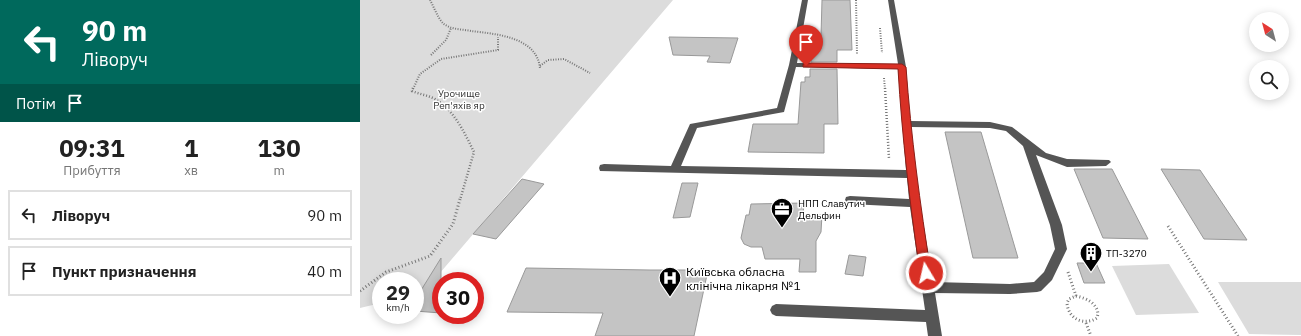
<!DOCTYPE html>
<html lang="uk">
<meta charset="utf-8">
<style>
:root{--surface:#fff;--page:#f2f2f2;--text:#222;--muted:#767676;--line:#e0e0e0}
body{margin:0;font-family:"IBM Plex Sans",sans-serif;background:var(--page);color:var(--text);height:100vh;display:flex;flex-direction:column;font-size:15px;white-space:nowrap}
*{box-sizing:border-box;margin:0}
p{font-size:13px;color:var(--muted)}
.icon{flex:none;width:22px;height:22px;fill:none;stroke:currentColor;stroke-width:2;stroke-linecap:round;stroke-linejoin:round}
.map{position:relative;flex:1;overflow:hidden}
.side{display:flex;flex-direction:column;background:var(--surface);width:360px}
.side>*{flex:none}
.hud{background:#00695c;color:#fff;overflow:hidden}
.needle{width:26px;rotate:324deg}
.tools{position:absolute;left:889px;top:12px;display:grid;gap:8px}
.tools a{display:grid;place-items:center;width:40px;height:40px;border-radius:50%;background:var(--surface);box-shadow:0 2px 10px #0003;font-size:20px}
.speed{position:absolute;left:12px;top:272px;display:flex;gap:8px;font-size:20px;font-weight:700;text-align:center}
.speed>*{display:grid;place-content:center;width:52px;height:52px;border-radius:50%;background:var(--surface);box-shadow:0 2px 10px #0003;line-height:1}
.speed small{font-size:10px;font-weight:400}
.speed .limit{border:6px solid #d22;background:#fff;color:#111}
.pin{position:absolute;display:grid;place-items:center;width:34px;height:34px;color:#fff;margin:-41px -17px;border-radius:50% 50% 50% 0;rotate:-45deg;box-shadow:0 0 4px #0007}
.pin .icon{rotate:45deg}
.me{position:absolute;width:44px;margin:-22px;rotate:351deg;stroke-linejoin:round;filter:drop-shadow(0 0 3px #0008)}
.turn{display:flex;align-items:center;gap:14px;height:84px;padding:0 16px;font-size:18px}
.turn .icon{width:52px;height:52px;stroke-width:2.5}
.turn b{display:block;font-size:28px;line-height:34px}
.then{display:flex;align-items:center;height:38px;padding:0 16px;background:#0003;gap:8px;font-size:15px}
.eta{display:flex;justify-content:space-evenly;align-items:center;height:68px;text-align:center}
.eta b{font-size:24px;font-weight:700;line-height:28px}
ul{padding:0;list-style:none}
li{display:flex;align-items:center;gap:12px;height:50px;margin:0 8px 6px;padding:0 8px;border:2px solid var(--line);border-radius:0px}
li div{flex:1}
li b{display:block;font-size:15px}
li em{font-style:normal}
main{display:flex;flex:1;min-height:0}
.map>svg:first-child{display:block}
</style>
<main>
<section class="side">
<div class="hud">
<div class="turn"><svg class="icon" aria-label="left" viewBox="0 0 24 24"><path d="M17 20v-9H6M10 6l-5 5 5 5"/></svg><div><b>90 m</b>Ліворуч</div></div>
<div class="then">Потім<svg class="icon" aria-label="arrive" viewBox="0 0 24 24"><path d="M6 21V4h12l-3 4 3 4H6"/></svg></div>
</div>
<div class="eta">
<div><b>09:31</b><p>Прибуття</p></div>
<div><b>1</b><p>хв</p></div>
<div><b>130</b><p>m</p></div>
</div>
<ul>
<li><svg class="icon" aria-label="left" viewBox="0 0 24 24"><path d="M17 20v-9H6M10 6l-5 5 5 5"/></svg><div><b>Ліворуч</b></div><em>90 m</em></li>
<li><svg class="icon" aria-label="arrive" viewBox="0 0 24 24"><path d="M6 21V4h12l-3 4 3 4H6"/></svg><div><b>Пункт призначення</b></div><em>40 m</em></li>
</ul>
</section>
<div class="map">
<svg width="941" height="336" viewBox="0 0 941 336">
<rect width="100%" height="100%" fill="#fff"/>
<!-- green -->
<g fill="#dcdcdc">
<path d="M0 0H313L62 294 55 296V281H21V303L0 308Z"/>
<path d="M809 264 839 313 776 315 752 266Z"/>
<path d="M858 282H941V335L889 334Z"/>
</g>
<!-- building -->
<g fill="#c4c4c4" stroke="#999">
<path d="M462 0H490L492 50H477V62H451L452 36H461Z"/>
<path d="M309 37 378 38 370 63 347 62 350 56 313 55Z"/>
<path d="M450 69H477L478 124H464V153L388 152 393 124H438L441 82H445V77H450Z"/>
<path d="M585 132H621L658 258H613Z"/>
<path d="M714 169H752L788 239 743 238Z"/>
<path d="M801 169 840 170 887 240 844 239Z"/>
<path d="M162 179 184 184 136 239 113 234Z"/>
<path d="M322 183H338L330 217 313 218Z"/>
<path d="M444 203 443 215H462L461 232 456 241V272H439L440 259H405L402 247H391L384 244 381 238 386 215H389L391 204Z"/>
<path d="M489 255 506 257 503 276 485 274Z"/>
<path d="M81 258V313L55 311V300Z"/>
<path d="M717 263H736L745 283H724Z"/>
<path d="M166 268 290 270H348L334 336H235L243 313 147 312Z"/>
</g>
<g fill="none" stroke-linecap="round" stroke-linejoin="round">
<!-- path-far2 -->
<g stroke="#777" stroke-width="2" stroke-dasharray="1 1.5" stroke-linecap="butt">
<path d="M70 0C74 7 78 19 84 24 92 30 102 29 111 31 136 34 178 37 180 69"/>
<path d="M496 0 497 54"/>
<path d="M520 28 522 53"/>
<path d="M71 55 86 40 91 28"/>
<path d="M180 66 188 60 204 59 230 73"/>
<path d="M524 78 525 89"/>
<path d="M53 89 60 74 81 59 138 50V37"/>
</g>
<!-- path-far1 -->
<g stroke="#777" stroke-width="2.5" stroke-dasharray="1 2" stroke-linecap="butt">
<path d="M53 88 52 91C59 94 66 95 73 98 94 109 104 132 114 152L100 200"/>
<path d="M525 88 529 159"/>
</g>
<!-- path -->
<g stroke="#777" stroke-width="3" stroke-dasharray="1 2.5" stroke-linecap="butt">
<path d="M808 226 878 336"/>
<path d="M708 272 716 296"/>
<path d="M0 291 26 272 70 256 93 224 100 199"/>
<path d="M716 296C726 298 737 303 738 314L737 318C724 326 708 319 707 303L709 299Z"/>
<path d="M726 323 731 336"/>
</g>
<!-- minor -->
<path fill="#555" fill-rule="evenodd" d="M442 0H448L437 63 538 64 528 0H534L546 67 550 121 630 122 652 127 686 153 707 159 749 160 751 162 746 166 707 167 676 155 702 225 707 249 692 280 681 291 677 292 650 294 575 293 582 336H568L566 322 416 316 412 314 410 310 412 306 416 304 565 310 550 207 490 204 486 203 485 200 486 197 490 196 549 199 547 178 240 171 239 168 240 165 244 164 311 166 330 124 417 108 429 65ZM436 67 538 69 546 170 321 166 337 128 424 112ZM551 127 630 128 646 131 663 146 690 225 695 249 684 272 674 282 650 284 573 282 560 203Z"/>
</g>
<!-- route -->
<path fill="#d93025" stroke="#8d1f18" d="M446 63 542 64 546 67C551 136 560 204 571 273L570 276 566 278 562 276 560 273C550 205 542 137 538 69L443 67V64Z"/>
<!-- icons -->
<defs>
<g id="office-pin" transform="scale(1.15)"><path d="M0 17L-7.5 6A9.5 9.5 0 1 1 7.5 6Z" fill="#000" stroke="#fff"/><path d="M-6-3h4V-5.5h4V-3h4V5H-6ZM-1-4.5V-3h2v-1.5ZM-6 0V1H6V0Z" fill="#fff"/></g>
<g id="building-pin" transform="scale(1.15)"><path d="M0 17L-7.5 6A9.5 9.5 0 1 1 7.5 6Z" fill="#000" stroke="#fff"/><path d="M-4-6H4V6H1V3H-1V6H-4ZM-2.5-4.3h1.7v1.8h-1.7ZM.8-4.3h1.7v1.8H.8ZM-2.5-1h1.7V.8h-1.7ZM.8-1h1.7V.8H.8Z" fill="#fff"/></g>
<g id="hospital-pin" transform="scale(1.15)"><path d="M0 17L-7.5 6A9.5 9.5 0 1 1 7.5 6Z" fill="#000" stroke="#fff"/><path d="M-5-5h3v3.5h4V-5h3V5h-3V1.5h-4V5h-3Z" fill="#fff"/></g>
</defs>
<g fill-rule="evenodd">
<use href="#office-pin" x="422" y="209"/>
<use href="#building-pin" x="731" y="253"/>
<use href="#hospital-pin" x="310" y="278"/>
</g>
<g text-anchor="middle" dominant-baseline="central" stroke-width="3" stroke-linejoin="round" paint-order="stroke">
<!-- park labels -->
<g font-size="10" fill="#333" stroke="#fff">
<text x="99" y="93">Урочище<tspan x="99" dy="12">Реп'яхів яр</tspan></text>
</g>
<!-- poi labels -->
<g font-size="10" fill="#000" stroke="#fff" text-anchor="start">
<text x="438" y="203">НПП Славутич<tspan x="438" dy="12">Дельфин</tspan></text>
<text x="746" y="253">ТП-3270</text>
</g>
<!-- near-poi labels -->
<g font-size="12" fill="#000" stroke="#fff" text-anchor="start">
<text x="326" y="271">Київська обласна<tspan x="326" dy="14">клінічна лікарня №1</tspan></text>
</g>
</g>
</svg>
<div class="tools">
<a><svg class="needle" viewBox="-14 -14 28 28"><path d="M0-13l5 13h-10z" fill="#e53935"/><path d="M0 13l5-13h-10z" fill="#767676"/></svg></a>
<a><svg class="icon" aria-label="search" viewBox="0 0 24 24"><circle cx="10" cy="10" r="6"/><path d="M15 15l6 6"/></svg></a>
</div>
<div class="speed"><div>29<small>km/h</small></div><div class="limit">30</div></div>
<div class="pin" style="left:446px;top:66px;background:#d93025"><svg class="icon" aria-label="arrive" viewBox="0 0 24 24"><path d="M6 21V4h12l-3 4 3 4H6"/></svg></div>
<svg class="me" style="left:566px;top:273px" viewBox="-20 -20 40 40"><circle r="17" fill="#d93025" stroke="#fff" stroke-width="3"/><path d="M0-11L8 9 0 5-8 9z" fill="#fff"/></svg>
</div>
</main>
